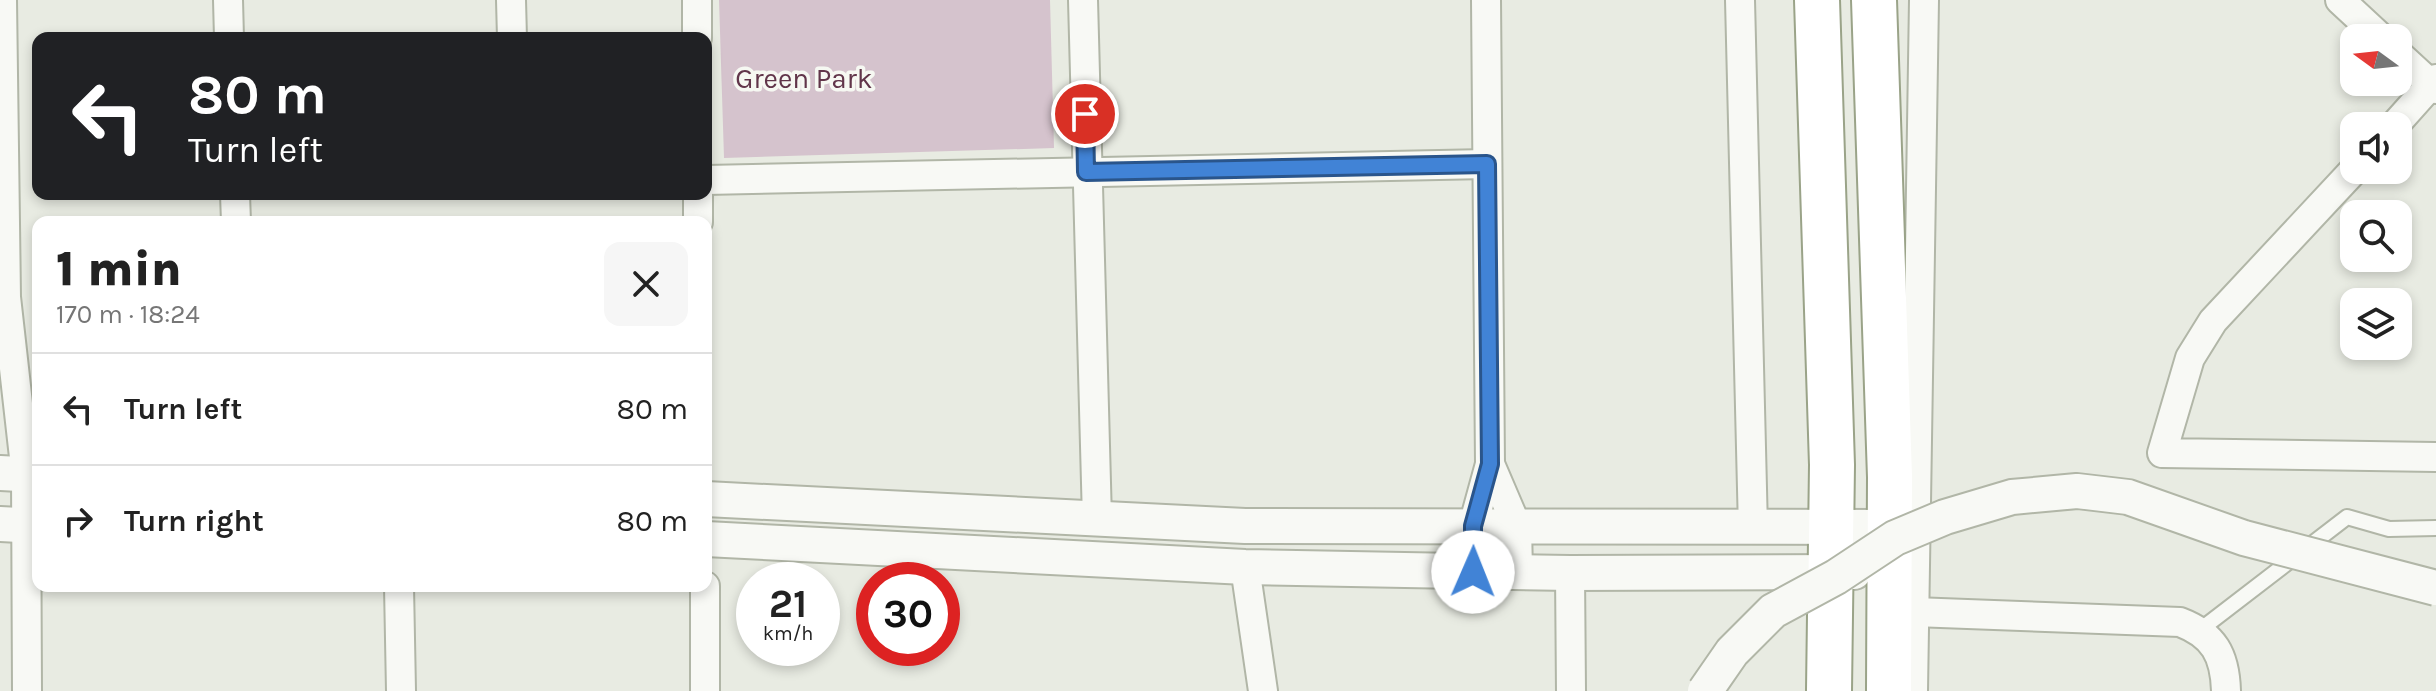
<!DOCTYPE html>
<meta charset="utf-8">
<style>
:root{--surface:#fff;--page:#f6f6f6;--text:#222;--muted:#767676;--line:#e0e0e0}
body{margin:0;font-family:Karla,sans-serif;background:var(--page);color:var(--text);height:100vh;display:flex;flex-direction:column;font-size:30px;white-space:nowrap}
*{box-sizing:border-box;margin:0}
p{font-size:26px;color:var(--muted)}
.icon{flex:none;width:44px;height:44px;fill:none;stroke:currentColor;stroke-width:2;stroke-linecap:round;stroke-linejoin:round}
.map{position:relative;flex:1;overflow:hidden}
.drawer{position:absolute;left:32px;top:216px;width:680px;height:376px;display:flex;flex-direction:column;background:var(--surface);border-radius:16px;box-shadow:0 4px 12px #0003}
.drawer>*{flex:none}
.banner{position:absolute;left:32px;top:32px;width:680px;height:168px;border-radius:16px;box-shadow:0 4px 12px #0003;background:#202124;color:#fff;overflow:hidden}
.needle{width:52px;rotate:285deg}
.controls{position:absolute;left:2340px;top:24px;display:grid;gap:16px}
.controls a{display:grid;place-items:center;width:72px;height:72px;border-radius:16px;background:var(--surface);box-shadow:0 4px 12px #0003;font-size:40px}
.speed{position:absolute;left:736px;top:562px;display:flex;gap:16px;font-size:40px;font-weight:700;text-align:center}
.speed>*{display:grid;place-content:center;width:104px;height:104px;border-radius:50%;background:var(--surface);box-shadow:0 4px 12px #0003;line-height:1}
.speed small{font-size:20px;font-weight:400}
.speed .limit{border:12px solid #d22;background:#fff;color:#111}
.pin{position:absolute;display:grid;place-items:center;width:68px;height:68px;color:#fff;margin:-34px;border:4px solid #fff;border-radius:50%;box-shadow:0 2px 8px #0007}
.me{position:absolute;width:88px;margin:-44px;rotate:1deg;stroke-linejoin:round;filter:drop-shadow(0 0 6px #0008)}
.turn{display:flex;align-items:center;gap:28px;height:168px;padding:0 24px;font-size:36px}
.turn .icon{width:104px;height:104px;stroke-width:2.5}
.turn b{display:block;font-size:56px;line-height:68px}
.round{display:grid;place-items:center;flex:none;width:84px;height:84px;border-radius:16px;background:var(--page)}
.head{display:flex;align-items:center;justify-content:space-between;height:136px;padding:0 24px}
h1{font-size:48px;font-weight:800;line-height:60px}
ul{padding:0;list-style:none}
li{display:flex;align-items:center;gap:24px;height:112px;padding:0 24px;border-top:2px solid var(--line)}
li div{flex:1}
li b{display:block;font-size:30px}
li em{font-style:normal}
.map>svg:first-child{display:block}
</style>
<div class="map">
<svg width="2436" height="691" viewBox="0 0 2436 691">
<rect width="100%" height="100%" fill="#e8ebe2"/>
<!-- green -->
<path fill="#d5c3cd" d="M719 0H1050L1054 148 724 158Z"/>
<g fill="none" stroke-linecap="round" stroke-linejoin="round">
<!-- service casing -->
<g stroke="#b1b6a7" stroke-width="18">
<path id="service" d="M2200 630 2347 517 2389 529 2436 528"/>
</g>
<!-- minor casing -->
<g stroke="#b1b6a7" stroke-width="32">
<g id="minor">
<path d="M2 0 6 297 26 475 27 691"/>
<path d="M228 0 229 38"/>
<path d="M511 0 512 38"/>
<path d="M697 0V38"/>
<path d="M1083 0 1097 520"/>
<path d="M1486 0 1490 464 1517 527 1518 571"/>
<path d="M1740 0 1753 529"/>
<path d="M2340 0 2381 38"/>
<path d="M2398 54 2436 89"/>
<path d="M2394 126 2436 79"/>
<path d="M2354 170 2213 321 2190 358 2162 453 2436 457"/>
<path d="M706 180 1487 164"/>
<path d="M235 194 236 222"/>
<path d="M698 194V222"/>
<path d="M1245 567 1263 691"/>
<path d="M1473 572V526L1490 464"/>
<path d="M1570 573 1571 691"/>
<path d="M399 586 401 691"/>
<path d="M705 586V691"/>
<path d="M1914 612 2180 622C2214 635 2225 655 2226 691"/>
<path d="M1913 691 1924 0"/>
</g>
</g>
<!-- tertiary casing -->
<g stroke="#b1b6a7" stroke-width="38">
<g id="tertiary">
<path d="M0 473 38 475"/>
<path d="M706 499 1245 526 1890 527"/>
<path d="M0 524 38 526"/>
<path d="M706 539 1245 567 1570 573 1854 572"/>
</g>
</g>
<!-- trunk casing -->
<g stroke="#9aa388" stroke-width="48">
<g id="trunk">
<path d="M1817 0 1832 465 1829 691"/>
<path d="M1874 0 1890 477 1889 691"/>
</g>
</g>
<!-- service -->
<use href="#service" stroke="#f8f9f5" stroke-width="14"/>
<!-- minor -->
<use href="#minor" stroke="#f8f9f5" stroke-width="28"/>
<!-- tertiary -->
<use href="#tertiary" stroke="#f8f9f5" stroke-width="34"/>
<!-- trunk -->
<use href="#trunk" stroke="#fff" stroke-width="44"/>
<!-- tertiary-bridge casing -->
<g stroke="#b1b6a7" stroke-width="38" stroke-linecap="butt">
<path id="tertiary-bridge" d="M1705 691 1732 652 1773 611 1836 577 1895 538 1945 517 2012 497 2077 491 2128 497 2244 538 2436 588"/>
</g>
<!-- tertiary-bridge -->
<use href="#tertiary-bridge" stroke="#f8f9f5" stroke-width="34"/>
</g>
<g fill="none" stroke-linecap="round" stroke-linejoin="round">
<!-- route casing -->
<g stroke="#2a558b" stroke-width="20">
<path id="route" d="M1085 114 1086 172 1487 164 1490 464 1473 526V572"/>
</g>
<!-- route -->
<use href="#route" stroke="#4183d6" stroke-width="14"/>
</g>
<g text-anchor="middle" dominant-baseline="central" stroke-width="7" stroke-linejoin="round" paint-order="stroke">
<!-- park labels -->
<g font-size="28" fill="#61354a" stroke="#f6f8f2">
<text x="804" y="78">Green Park</text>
</g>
</g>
</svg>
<div class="controls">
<a><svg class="needle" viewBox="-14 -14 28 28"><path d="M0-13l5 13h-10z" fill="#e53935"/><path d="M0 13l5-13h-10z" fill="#767676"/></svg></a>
<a><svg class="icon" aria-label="sound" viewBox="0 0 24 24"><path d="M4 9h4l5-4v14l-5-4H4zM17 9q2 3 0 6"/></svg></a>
<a><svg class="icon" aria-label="search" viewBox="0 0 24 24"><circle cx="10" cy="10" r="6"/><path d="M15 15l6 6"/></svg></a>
<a><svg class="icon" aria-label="layers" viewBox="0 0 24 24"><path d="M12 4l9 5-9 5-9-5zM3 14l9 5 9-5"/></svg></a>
</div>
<div class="speed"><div>21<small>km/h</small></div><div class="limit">30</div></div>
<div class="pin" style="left:1085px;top:114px;background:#d93025"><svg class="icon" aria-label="arrive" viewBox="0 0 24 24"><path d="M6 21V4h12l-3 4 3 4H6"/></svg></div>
<svg class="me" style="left:1473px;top:572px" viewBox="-20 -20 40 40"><circle r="19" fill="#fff"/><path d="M0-13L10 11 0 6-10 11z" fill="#4183d6"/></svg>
<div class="banner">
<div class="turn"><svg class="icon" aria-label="left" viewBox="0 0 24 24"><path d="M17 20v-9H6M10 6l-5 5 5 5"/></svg><div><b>80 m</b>Turn left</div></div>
</div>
<section class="drawer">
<div class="head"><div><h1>1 min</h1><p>170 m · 18:24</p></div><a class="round"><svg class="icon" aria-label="close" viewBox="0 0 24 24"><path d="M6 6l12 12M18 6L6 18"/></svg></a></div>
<ul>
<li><svg class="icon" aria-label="left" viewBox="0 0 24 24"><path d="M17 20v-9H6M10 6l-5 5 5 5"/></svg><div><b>Turn left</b></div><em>80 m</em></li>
<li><svg class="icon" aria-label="right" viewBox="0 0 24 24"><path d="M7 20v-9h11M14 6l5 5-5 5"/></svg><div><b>Turn right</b></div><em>80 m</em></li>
</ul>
</section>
</div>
